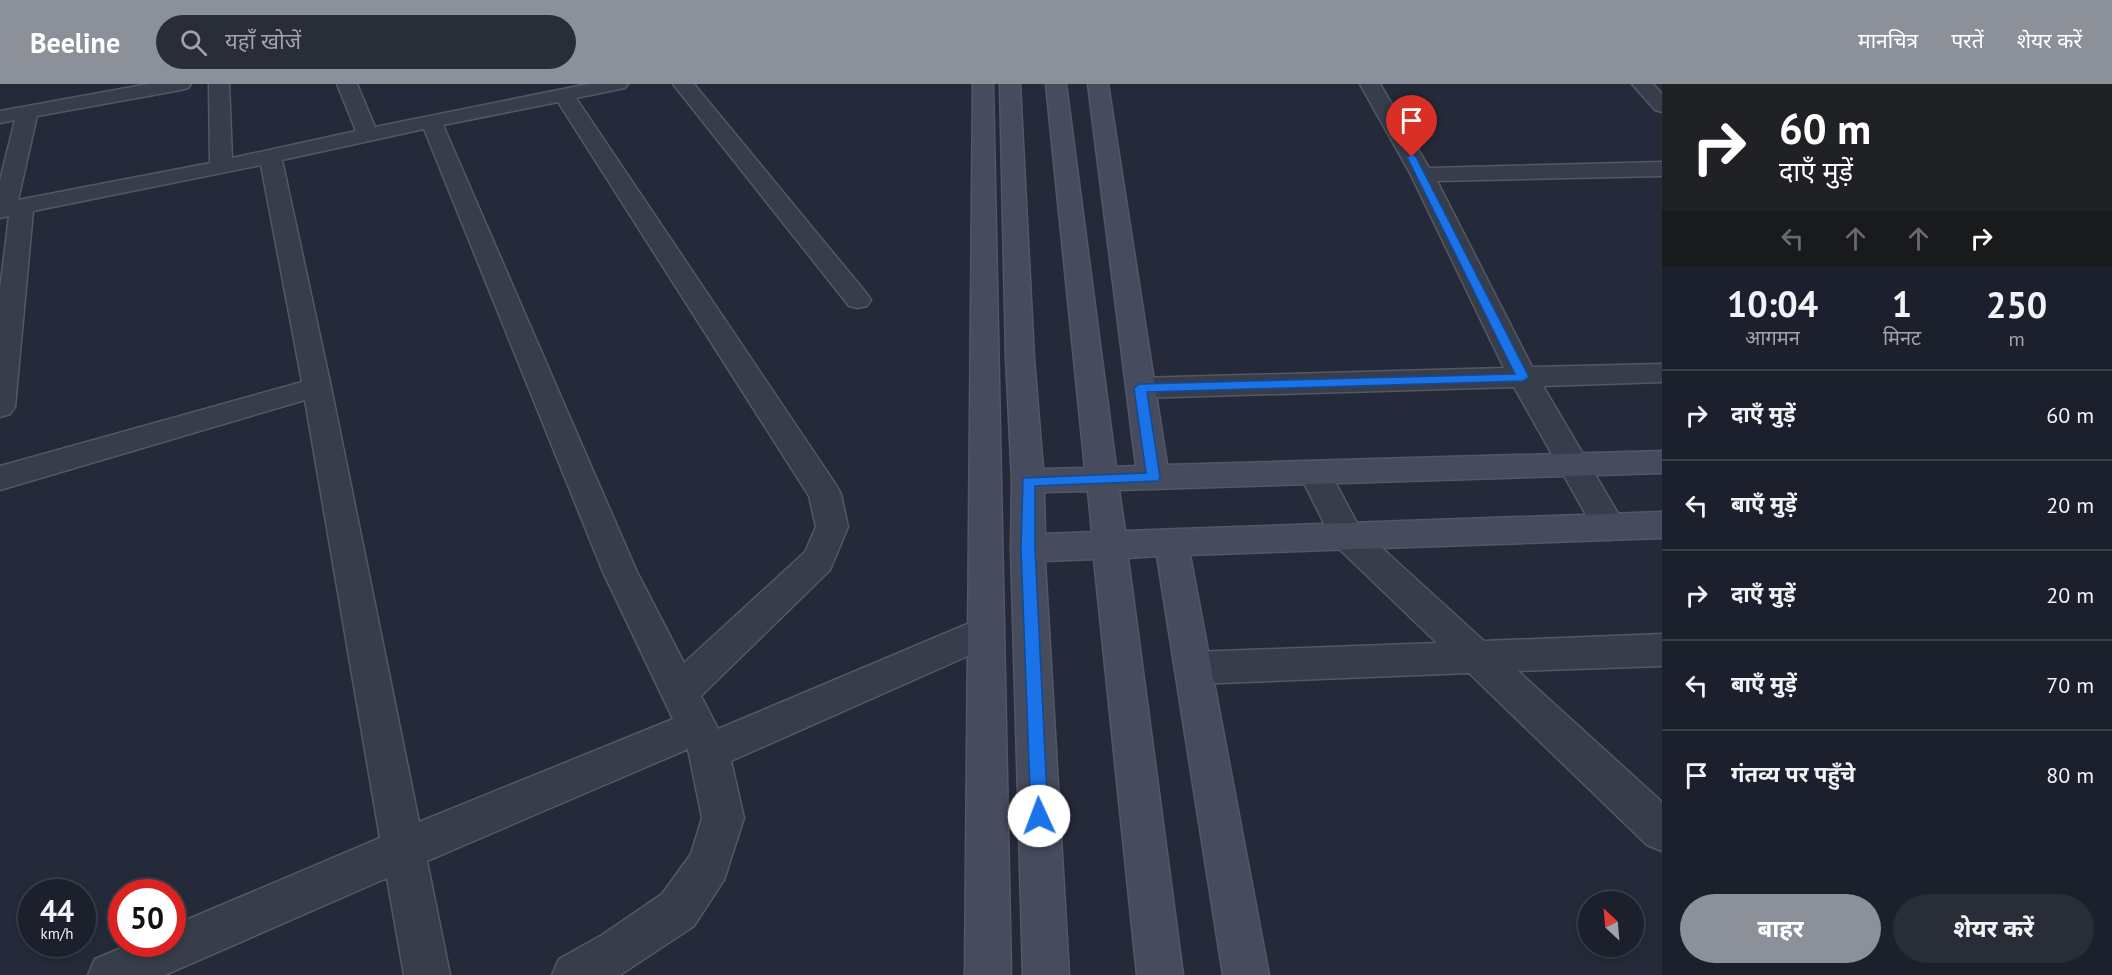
<!DOCTYPE html>
<html lang="hi">
<meta charset="utf-8">
<style>
:root{--surface:#1b202c;--page:#282d38;--text:#f1f3f6;--muted:#a0a3a9;--line:#393e48;--accent:#8c9099}
body{margin:0;font-family:"PT Sans","Noto Sans Devanagari",sans-serif;background:var(--page);color:var(--text);height:100vh;display:flex;flex-direction:column;font-size:22px;white-space:nowrap}
*{box-sizing:border-box;margin:0}
p{font-size:20px;color:var(--muted)}
.icon{flex:none;width:33px;height:33px;fill:none;stroke:currentColor;stroke-width:2;stroke-linecap:round;stroke-linejoin:round}
.map{position:relative;flex:1;overflow:hidden}
.sheet{display:flex;flex-direction:column;background:var(--surface);width:450px}
.sheet>*{flex:none}
.top-card{background:#202124;color:#fff;overflow:hidden}
.needle{width:39px;rotate:334deg}
.tools{position:absolute;left:1578px;top:807px;display:grid;gap:12px}
.tools a{display:grid;place-items:center;width:66px;height:66px;border-radius:50%;background:var(--surface);box-shadow:0 3px 9px #0003,0 0 0 2px var(--line);font-size:30px}
.speed{position:absolute;left:18px;top:795px;display:flex;gap:12px;font-size:30px;font-weight:700;text-align:center}
.speed>*{display:grid;place-content:center;width:78px;height:78px;border-radius:50%;background:var(--surface);box-shadow:0 3px 9px #0003,0 0 0 2px var(--line);line-height:1}
.speed small{font-size:15px;font-weight:400}
.speed .limit{border:9px solid #d22;background:#fff;color:#111}
.pin{position:absolute;display:grid;place-items:center;width:51px;height:51px;color:#fff;margin:-62px -26px;border-radius:50% 50% 50% 0;rotate:-45deg;box-shadow:0 0 6px #0007}
.pin .icon{rotate:45deg}
.me{position:absolute;width:66px;margin:-33px;rotate:358deg;stroke-linejoin:round;filter:drop-shadow(0 0 4px #0008)}
.turn{display:flex;align-items:center;gap:21px;height:126px;padding:0 18px;font-size:27px}
.turn .icon{width:78px;height:78px;stroke-width:2.5}
.turn b{display:block;font-size:42px;line-height:51px}
.lanes{display:flex;align-items:center;height:57px;padding:0 18px;background:#0003;justify-content:center;gap:30px;direction:ltr}
.lanes .off{opacity:.35}
.eta{display:flex;justify-content:space-evenly;align-items:center;height:102px;text-align:center}
.eta b{font-size:36px;font-weight:700;line-height:42px}
.action{display:flex;gap:12px;margin-top:auto;padding:12px 18px}
.action a{flex:1;height:69px;border-radius:36px;background:var(--accent);color:#fff;font-size:24px;font-weight:700;line-height:69px;text-align:center}
.action a+a{background:var(--page);color:var(--text)}
ul{padding:0;list-style:none}
li{display:flex;align-items:center;gap:18px;height:90px;padding:0 18px;border-top:2px solid var(--line)}
li div{flex:1}
li b{display:block;font-size:22px}
li em{font-style:normal}
header{display:flex;align-items:center;gap:36px;box-sizing:border-box;height:84px;padding:0 30px;background:var(--accent);color:#fff}
header strong{font-size:28px}
nav{display:flex;gap:33px;margin-inline-start:auto;font-size:21px}
.search{width:420px;height:54px;background:var(--page);display:flex;align-items:center;gap:15px;box-sizing:border-box;padding:0 21px;border-radius:33px;color:var(--muted);font-size:22px}
main{display:flex;flex:1;min-height:0}
.map>svg:first-child{display:block}
</style>
<header>
<strong>Beeline</strong>
<div class="search"><svg class="icon" aria-label="search" viewBox="0 0 24 24"><circle cx="10" cy="10" r="6"/><path d="M15 15l6 6"/></svg>यहाँ खोजें</div>
<nav><a>मानचित्र</a><a>परतें</a><a>शेयर करें</a></nav>
</header>
<main>
<div class="map">
<svg width="1662" height="891" viewBox="0 0 1662 891">
<rect width="100%" height="100%" fill="#242a3a"/>
<g fill="none" stroke-linecap="round" stroke-linejoin="round">
<!-- street casing -->
<g stroke="#535865" stroke-width="3">
<g id="street">
<path d="M148 0H191L188 4 181 6 37 32 18 116 210 79 209 0H229L232 74 356 47 337 0H357L375 43 588 0H628L625 4 576 14 836 401 841 410 848 443 830 486 701 612 718 645 984 533 997 537 1002 548 997 559 731 677 744 734 724 796 694 842 620 891H552L559 875 602 851 662 810 691 770 702 734 688 665 427 777 450 891H404L387 794 165 891H88L95 875 131 860H172V842L380 754 305 316 0 406V382L302 298 261 81 33 127 15 323 10 330 0 333V205L9 132 0 134V96L15 36 0 39V27ZM558 18 809 412 816 443 805 468 684 579 637 488 443 41ZM424 45 603 488 673 635 419 738 331 303 282 76Z"/>
<path d="M673 0H694L867 210 871 216 867 222 858 224 849 222Z"/>
<path d="M1360 0H1380L1429 84 1662 78V92L1437 97 1532 283 1662 280V298L1543 302 1626 443 1622 452 1610 456 1598 452 1514 303 1140 314 1130 311 1126 304 1130 297 1140 294 1504 284 1411 91Z"/>
<path d="M1632 0H1653L1662 10V28L1655 26Z"/>
<path d="M1315 377 1326 381 1359 443 1484 557 1662 550V582L1518 587 1662 718V767L1647 761 1469 589 1194 600 1181 595 1175 584 1181 573 1194 568 1437 559 1335 461 1299 389 1304 381Z"/>
</g>
</g>
<!-- secondary casing -->
<g stroke="#535865" stroke-width="3">
<g id="secondary">
<path d="M973 0H993L1011 891H965Z"/>
<path d="M1000 0H1020L1034 274 1043 385 1085 384 1046 0H1066L1116 383 1136 382 1088 0H1108L1167 381 1662 367V389L1119 406 1125 447 1662 428V454L1190 471 1269 891H1223L1157 472 1128 474 1183 891H1137L1094 475 1045 477 1069 891H1023L1011 464 1012 397 1006 274ZM1088 407 1092 448 1045 450 1044 408Z"/>
</g>
</g>
<!-- street -->
<use href="#street" fill="#373d4a" fill-rule="evenodd"/>
<!-- secondary -->
<use href="#secondary" fill="#464b5d" fill-rule="evenodd"/>
</g>
<!-- route -->
<path fill="#1a73e8" stroke="#114b97" stroke-width="1.5" d="M1412 70 1416 73 1529 293 1523 297 1147 308 1160 393 1158 397 1035 402V464L1048 732 1045 738 1039 741 1033 738 1031 732 1021 464 1023 394 1146 389 1134 304 1140 300 1515 290 1407 73Z"/>
</svg>
<div class="tools">
<a><svg class="needle" viewBox="-14 -14 28 28"><path d="M0-13l5 13h-10z" fill="#e53935"/><path d="M0 13l5-13h-10z" fill="#a0a3a9"/></svg></a>
</div>
<div class="speed"><div>44<small>km/h</small></div><div class="limit">50</div></div>
<div class="pin" style="left:1412px;top:73px;background:#d93025"><svg class="icon" aria-label="arrive" viewBox="0 0 24 24"><path d="M6 21V4h12l-3 4 3 4H6"/></svg></div>
<svg class="me" style="left:1039px;top:732px" viewBox="-20 -20 40 40"><circle r="19" fill="#fff"/><path d="M0-13L10 11 0 6-10 11z" fill="#1a73e8"/></svg>
</div>
<section class="sheet">
<div class="top-card">
<div class="turn"><svg class="icon" aria-label="right" viewBox="0 0 24 24"><path d="M7 20v-9h11M14 6l5 5-5 5"/></svg><div><b>60 m</b>दाएँ मुड़ें</div></div>
<div class="lanes"><svg class="icon off" aria-label="left" viewBox="0 0 24 24"><path d="M17 20v-9H6M10 6l-5 5 5 5"/></svg><svg class="icon off" aria-label="ahead" viewBox="0 0 24 24"><path d="M12 20V5M6 11l6-6 6 6"/></svg><svg class="icon off" aria-label="ahead" viewBox="0 0 24 24"><path d="M12 20V5M6 11l6-6 6 6"/></svg><svg class="icon" aria-label="right" viewBox="0 0 24 24"><path d="M7 20v-9h11M14 6l5 5-5 5"/></svg></div>
</div>
<div class="eta">
<div><b>10:04</b><p>आगमन</p></div>
<div><b>1</b><p>मिनट</p></div>
<div><b>250</b><p>m</p></div>
</div>
<ul>
<li><svg class="icon" aria-label="right" viewBox="0 0 24 24"><path d="M7 20v-9h11M14 6l5 5-5 5"/></svg><div><b>दाएँ मुड़ें</b></div><em>60 m</em></li>
<li><svg class="icon" aria-label="left" viewBox="0 0 24 24"><path d="M17 20v-9H6M10 6l-5 5 5 5"/></svg><div><b>बाएँ मुड़ें</b></div><em>20 m</em></li>
<li><svg class="icon" aria-label="right" viewBox="0 0 24 24"><path d="M7 20v-9h11M14 6l5 5-5 5"/></svg><div><b>दाएँ मुड़ें</b></div><em>20 m</em></li>
<li><svg class="icon" aria-label="left" viewBox="0 0 24 24"><path d="M17 20v-9H6M10 6l-5 5 5 5"/></svg><div><b>बाएँ मुड़ें</b></div><em>70 m</em></li>
<li><svg class="icon" aria-label="arrive" viewBox="0 0 24 24"><path d="M6 21V4h12l-3 4 3 4H6"/></svg><div><b>गंतव्य पर पहुँचे</b></div><em>80 m</em></li>
</ul>
<div class="action"><a>बाहर</a><a>शेयर करें</a></div>
</section>
</main>
